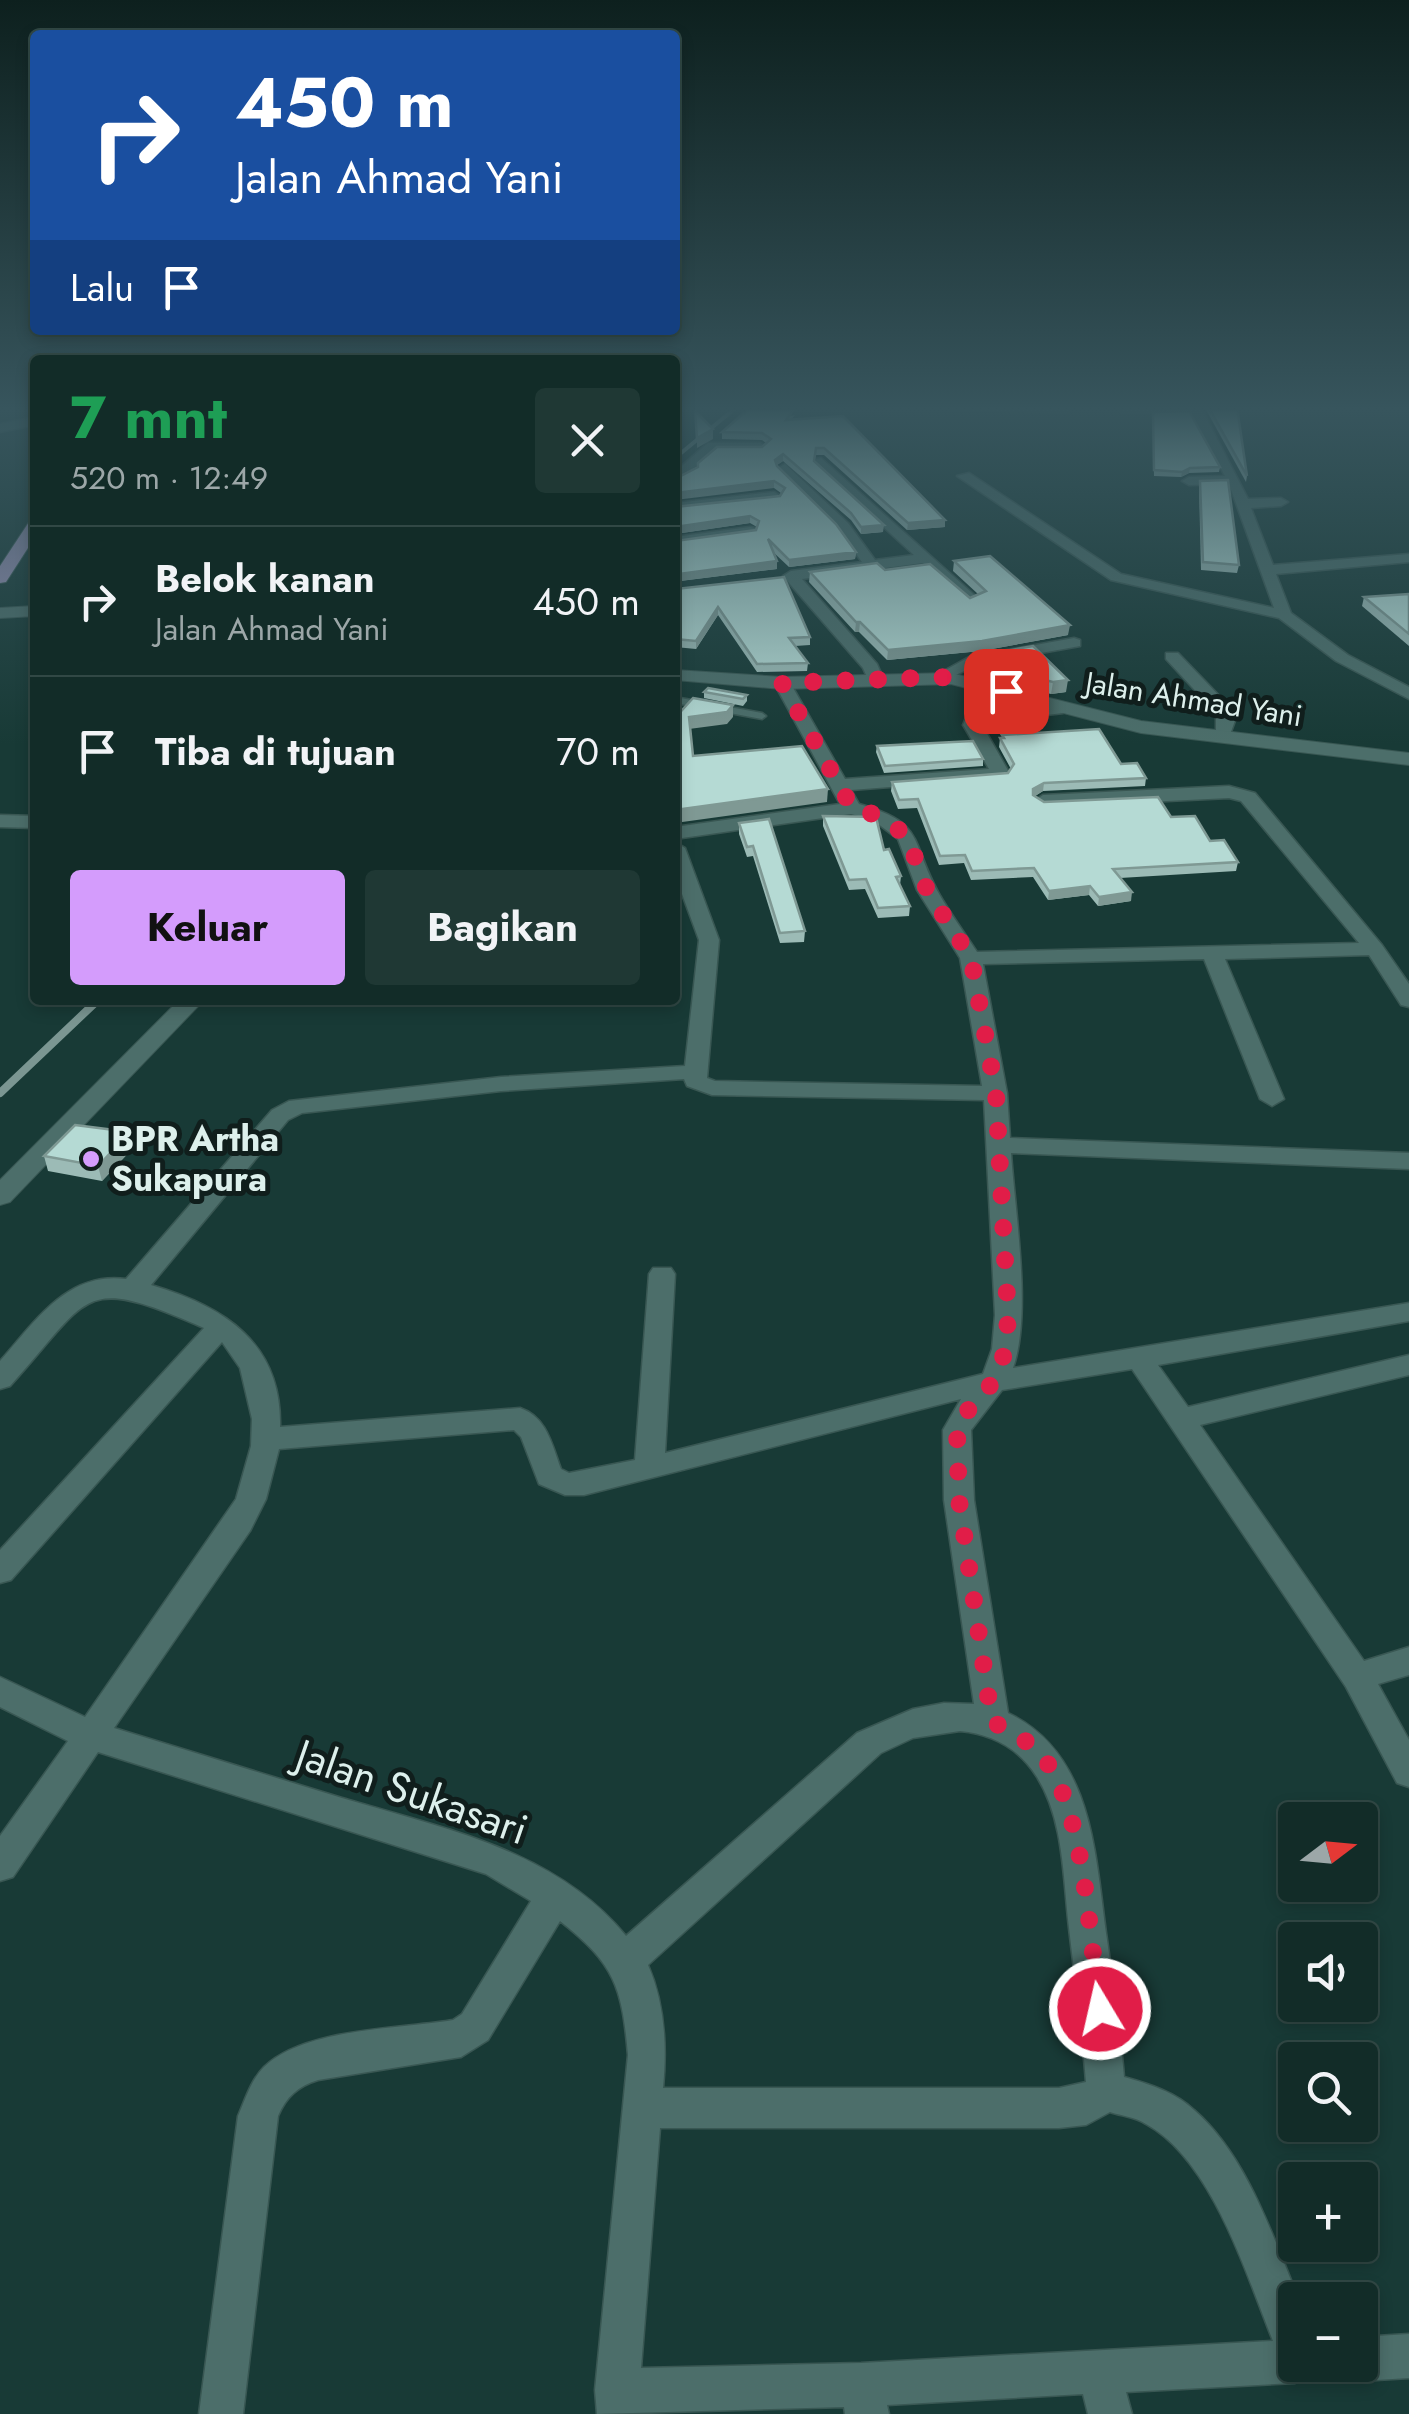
<!DOCTYPE html>
<html lang="id">
<meta charset="utf-8">
<style>
:root{--surface:#122c28;--page:#1f3834;--text:#f1f3f6;--muted:#9ca7a8;--line:#314845;--accent:#d49cfc}
body{margin:0;font-family:Jost,sans-serif;background:var(--page);color:var(--text);height:100vh;display:flex;flex-direction:column;font-size:38px;white-space:nowrap}
*{box-sizing:border-box;margin:0}
p{font-size:32px;color:var(--muted)}
.icon{flex:none;width:55px;height:55px;fill:none;stroke:currentColor;stroke-width:2;stroke-linecap:round;stroke-linejoin:round}
.map{position:relative;flex:1;overflow:hidden}
.sheet{position:absolute;left:30px;top:355px;width:650px;height:650px;display:flex;flex-direction:column;background:var(--surface);border-radius:10px;box-shadow:0 5px 15px #0003,0 0 0 2px var(--line)}
.sheet>*{flex:none}
.guide{position:absolute;left:30px;top:30px;width:650px;height:305px;border-radius:10px;box-shadow:0 5px 15px #0003,0 0 0 2px var(--line);background:#1a4fa0;color:#fff;overflow:hidden}
.needle{width:65px;rotate:74deg}
.fabs{position:absolute;left:1278px;top:1802px;display:grid;gap:20px}
.fabs a{display:grid;place-items:center;width:100px;height:100px;border-radius:10px;background:var(--surface);box-shadow:0 5px 15px #0003,0 0 0 2px var(--line);font-size:50px}
.pin{position:absolute;display:grid;place-items:center;width:85px;height:85px;color:#fff;margin:-42px;border-radius:20px;box-shadow:0 5px 15px #0006}
.me{position:absolute;width:110px;margin:-55px;rotate:351deg;stroke-linejoin:round;filter:drop-shadow(0 0 8px #0008)}
.turn{display:flex;align-items:center;gap:35px;height:210px;padding:0 40px;font-size:45px}
.turn .icon{width:130px;height:130px;stroke-width:2.5}
.turn b{display:block;font-size:70px;line-height:85px}
.then{display:flex;align-items:center;height:95px;padding:0 40px;background:#0003;gap:20px;font-size:38px}
.round{display:grid;place-items:center;flex:none;width:105px;height:105px;border-radius:10px;background:var(--page)}
.head{display:flex;align-items:center;justify-content:space-between;height:170px;padding:0 40px}
h1{font-size:60px;font-weight:700;line-height:75px;color:#1e9e55}
.action{display:flex;gap:20px;margin-top:auto;padding:20px 40px}
.action a{flex:1;height:115px;border-radius:10px;background:var(--accent);color:#111;font-size:40px;font-weight:700;line-height:115px;text-align:center}
.action a+a{background:var(--page);color:var(--text)}
ul{padding:0;list-style:none}
li{display:flex;align-items:center;gap:30px;height:150px;padding:0 40px;border-top:2px solid var(--line)}
li div{flex:1}
li b{display:block;font-size:38px}
li em{font-style:normal}
.map>svg:first-child{display:block}
</style>
<div class="map">
<svg width="1409" height="2414" viewBox="0 0 1409 2414">
<rect width="100%" height="100%" fill="#183a36"/>
<g fill="none" stroke-linecap="round" stroke-linejoin="round">
<!-- service casing -->
<g stroke="#395753" stroke-width="3">
<path id="service" d="M675 697 762 713 766 716 762 719 675 703Z"/>
</g>
<!-- minor casing -->
<g stroke="#395753" stroke-width="3">
<g id="minor">
<path d="M945 406H1072L1073 408 1067 412 951 410Z"/>
<path d="M1117 406H1200L1248 499 1281 498 1288 502 1281 506 1251 508 1273 565 1409 554V562L1276 574 1291 613 1348 655 1409 687V699L1336 661 1279 618 1111 580 957 476 969 473 1121 574 1274 608 1229 484 1189 485 1182 481 1189 477 1225 476 1190 412H1122Z"/>
<path d="M35 417V425L0 432V424Z"/>
<path d="M708 443H760L767 447 760 451 716 450 675 483V472Z"/>
<path d="M821 458 981 601 968 604 923 563 802 579 877 664 884 680 882 684H870L863 668 783 576 791 571 862 562 838 529 780 471 778 468 785 464 848 523 875 560 914 555 816 465V459Z"/>
<path d="M774 492 781 496 779 499 675 511V503Z"/>
<path d="M750 527 755 528V534L675 545V537Z"/>
<path d="M1074 638 1080 640V646L979 664 941 682 933 677 969 657Z"/>
<path d="M1166 653H1178L1230 707 1236 718 1228 740H1216V713L1166 659Z"/>
<path d="M776 679H788L845 779 989 769 963 725 967 715 1069 704 1072 708 1063 713 981 723 1010 774 1007 778 851 790 859 804C926 823 910 841 938 892 949 912 964 932 977 952L1359 943 1241 801 1229 798 1043 807 1034 801 1043 795 1229 786 1255 793 1382 945 1409 984V1007L1401 1005 1369 955 1225 959 1284 1099 1272 1106 1260 1099 1204 959 983 964 1007 1093 1010 1138 1409 1153V1169L1011 1153C1015 1213 1032 1314 1013 1368L1409 1303V1321L1158 1365 1188 1407 1409 1355V1375L1200 1425 1364 1661 1409 1647V1675L1378 1684 1409 1740V1787L1397 1783 1346 1687 1132 1369 1002 1390 971 1430 974 1500 1008 1713C1092 1753 1095 1852 1106 1933 1113 1981 1120 2029 1124 2077 1149 2084 1175 2092 1194 2110 1247 2156 1273 2237 1299 2300H1295V2365H1315L1310 2376 1295 2383 1126 2392 1132 2414H1088L1083 2394 887 2405 889 2414H845L844 2407 597 2414 595 2390 628 2055C622 1987 615 1964 560 1921L488 2040 461 2057 318 2080C298 2086 286 2097 278 2116L243 2414H199L238 2116C245 2100 251 2080 264 2067 304 2028 400 2029 453 2020L462 2014 531 1901 486 1874 98 1752 13 1877 0 1881V1836L68 1741 0 1707V1677L85 1717 236 1499 251 1446 252 1419 240 1368 222 1342 11 1580 0 1583V1550L204 1328C80 1274 93 1294 10 1386L0 1389V1361C35 1322 67 1271 126 1279L272 1110 289 1101 501 1077 685 1066 699 940 675 875V842L685 848 719 940 707 1078 715 1081 982 1086 960 958 917 890 898 839 873 820 851 814 675 839V827L840 804 774 683ZM684 1079 687 1086 712 1095 984 1100 995 1315 992 1349 983 1374 665 1453 675 1274 671 1268H653L649 1274 635 1460 569 1473 561 1469C552 1445 547 1417 520 1408L280 1427C282 1342 223 1306 151 1285L288 1120 302 1113 501 1091ZM961 1399 943 1430 944 1500 974 1704 944 1703 913 1709 857 1733 626 1936C556 1850 442 1828 342 1798 266 1775 190 1751 114 1728L250 1531 266 1499 279 1449 514 1430 521 1437 539 1484 565 1495H584ZM960 1731C992 1734 1019 1748 1037 1777 1064 1820 1063 1878 1069 1928 1075 1979 1082 2031 1086 2082L1059 2088H663C667 2046 665 2004 648 1965L881 1753 913 1738ZM1110 2112C1122 2116 1136 2117 1146 2124 1212 2160 1246 2274 1273 2341L861 2363 641 2368 660 2128H1059L1086 2125Z"/>
<path d="M0 815 35 816V828L0 827Z"/>
<path d="M1409 2334V2378L1360 2381 1345 2374 1341 2365H1360V2337Z"/>
</g>
</g>
<!-- tertiary casing -->
<g stroke="#395753" stroke-width="2">
<g id="tertiary">
<path d="M35 606V616L0 618V608Z"/>
<path d="M675 670 782 677 951 673 1141 721 1409 753V765L1141 733 951 684 782 689 675 680Z"/>
<path d="M179 1000H204L10 1202 0 1205V1180Z"/>
</g>
</g>
<!-- primary casing -->
<g stroke="#395753" stroke-width="2">
<path id="primary" d="M35 520V537L6 582 0 583V566L29 522Z"/>
</g>
<!-- service -->
<use href="#service" fill="#4c6e6a" fill-rule="evenodd"/>
<!-- minor -->
<use href="#minor" fill="#4c6e6a" fill-rule="evenodd"/>
<!-- tertiary -->
<use href="#tertiary" fill="#4c6e6a" fill-rule="evenodd"/>
<!-- primary -->
<use href="#primary" fill="#9991b6" fill-rule="evenodd"/>
<!-- rail-far1 -->
<path stroke="#7b9692" stroke-width="4" d="M675 458 738 406"/>
<!-- rail -->
<path stroke="#7b9692" stroke-width="8" d="M0 1093 98 1000"/>
</g>
<!-- wall -->
<g fill="#9cbbb6">
<path d="M1204 406H1224L1247 476 1246 482Z"/>
<path d="M1153 412 1220 467 1219 472 1189 473 1181 477 1154 476Z"/>
<path d="M795 415 791 420 945 527 907 530 824 455H815L814 461 883 532 861 534 851 520 783 461 777 465 856 552 855 559 789 567 773 552 777 569 680 581 756 530 757 527 750 523 675 534V507L780 496 781 493 774 488 762 447 766 443 762 440 722 439V432Z"/>
<path d="M1200 481 1239 565 1237 573 1201 570 1199 488Z"/>
<path d="M954 561 1068 635 981 651 887 660 859 632H855L809 582 810 572 885 570 970 598 978 594 953 571Z"/>
<path d="M675 589 810 637V645L795 646 808 663 807 671 757 672 718 615 696 649 675 647Z"/>
<path d="M1409 594V646L1362 606 1364 597Z"/>
<path d="M1033 646 1066 692 1051 694 1028 689 1003 664 1005 651Z"/>
<path d="M704 692 747 695V701L743 706 704 698Z"/>
<path d="M1002 735 1121 764 1146 778 1145 786 1043 791 1035 796 1044 802 1171 817 1210 841 1238 862 1236 871 1120 878 1131 901 1098 906 1089 895 1048 900 1033 877 971 880 964 863 939 865 917 808 898 809 891 791 892 782 1008 773 1011 769 999 747 1000 738H1002Z"/>
<path d="M877 746 983 759V766L884 773 876 752Z"/>
<path d="M823 816 884 850 901 876 900 885 910 906 909 916 878 918 865 889 849 890 823 826Z"/>
<path d="M739 823 805 931 804 942 780 943 753 856 747 857 739 834Z"/>
<path d="M134 1147 102 1181 48 1171 44 1156Z"/>
</g>
<!-- shaded-wall -->
<g fill="#7f9994">
<path d="M713 429V439L697 448V438Z"/>
<path d="M783 454V461L774 467 775 460Z"/>
<path d="M1190 468 1189 473 1181 477 1182 472Z"/>
<path d="M774 481V488L675 500V493Z"/>
<path d="M750 516V523L675 534V527Z"/>
<path d="M945 520V527L907 530 908 523Z"/>
<path d="M884 525 883 532 861 534V527Z"/>
<path d="M856 552 855 559 789 567V560Z"/>
<path d="M777 561V569L680 581 675 583V576L679 574Z"/>
<path d="M718 607V615L696 649V641Z"/>
<path d="M856 622H860L859 632H855Z"/>
<path d="M1070 625 1068 635 981 651 887 660 888 650Z"/>
<path d="M1068 680 1066 692 1051 694 1053 682Z"/>
<path d="M733 705V717L727 724 689 729V717Z"/>
<path d="M1044 783 1043 791 1032 798 1033 789Z"/>
<path d="M828 789 827 802 675 823V810Z"/>
<path d="M1090 886 1089 895 1048 900 1049 891Z"/>
<path d="M1132 892 1131 901 1098 906 1099 897Z"/>
<path d="M130 1132 134 1147 102 1181 98 1166Z"/>
</g>
<!-- building -->
<g fill="#b5dad4" stroke="#7f9994" stroke-width="2.5">
<path d="M752 406 795 408 786 420 843 416 945 520 908 523 824 448H816L814 461 884 525 861 527 851 513 783 454 775 460 777 466 836 524 856 552 789 560 768 539 777 561 679 574 675 576V541L756 530 759 521 750 516 675 527V507L780 496 785 488 774 481 675 493V479L698 467V463L717 447H762L771 439 762 433 722 432Z"/>
<path d="M1208 406 1237 407 1247 476Z"/>
<path d="M695 411 713 429 697 438Z"/>
<path d="M1189 411 1220 467 1190 468 1182 472 1154 470 1153 412Z"/>
<path d="M1228 480 1239 565 1203 562 1200 481Z"/>
<path d="M990 556 1070 625 982 641 888 650 860 622H856L810 572 877 563 885 570 930 564 970 598 986 591 954 561Z"/>
<path d="M784 577 810 637 789 638 808 663 757 664 718 607 696 641 675 639V589Z"/>
<path d="M1409 594V634L1364 597Z"/>
<path d="M1033 646 1068 680 1053 682 1029 676 1005 651Z"/>
<path d="M708 688 747 695 743 699 704 692Z"/>
<path d="M693 698 733 705 727 712 689 717 693 756 802 746 828 789 675 810V718Z"/>
<path d="M1099 729 1121 764 1137 763 1146 778 1044 783 1033 789V795L1044 802 1158 797 1171 817 1195 816 1210 841 1224 840 1238 862 1113 869 1132 892 1099 897 1090 886 1049 891 1034 868 972 871 965 855 940 856 918 799 899 800 892 782 1008 773 1014 764 1000 738H1004L1002 735Z"/>
<path d="M973 741 983 759 885 766 877 746Z"/>
<path d="M823 816 876 817 884 850 889 849 901 876 896 877 910 906 878 908 866 879 849 880Z"/>
<path d="M769 819 805 931 780 933 753 846 747 847 739 823Z"/>
<path d="M75 1125 130 1132 98 1166 44 1156Z"/>
</g>
<!-- sky -->
<linearGradient id="sky" x2="0" y2="1"><stop stop-color="#0d201e"/><stop offset="0.55" stop-color="#37555d"/><stop offset="1" stop-color="#37555d" stop-opacity="0"/></linearGradient>
<rect width="1409" height="744" fill="url(#sky)"/>
<g fill="none" stroke-linecap="round" stroke-linejoin="round">
<!-- route -->
<path stroke="#e11d48" stroke-width="18" stroke-dasharray="0 32.4" d="M1006 691 941 677 782 683 852 808 880 816 907 836 927 890 971 958 996 1093 1008 1315 1006 1349 994 1381 963 1416 957 1430 959 1500 992 1722C1014 1732 1034 1744 1048 1764 1086 1822 1089 1939 1100 2009"/>
</g>
<!-- markers -->
<circle fill="#d49cfc" stroke="#101e1c" stroke-width="4" cx="91" cy="1159" r="10"/>
<g text-anchor="middle" dominant-baseline="central" stroke-width="10" stroke-linejoin="round" paint-order="stroke">
<!-- far-street labels -->
<g font-size="30" fill="#ddf0ec" stroke="#101e1c">
<text transform="translate(1194 699) rotate(9)">Jalan Ahmad Yani</text>
</g>
<!-- poi labels -->
<g font-size="35" font-weight="bold" fill="#ddf0ec" stroke="#101e1c" text-anchor="start">
<text x="111" y="1139">BPR Artha<tspan x="111" dy="40">Sukapura</tspan></text>
</g>
<!-- near-street labels -->
<g font-size="42" fill="#ddf0ec" stroke="#101e1c">
<text transform="translate(412 1792) rotate(19)">Jalan Sukasari</text>
</g>
</g>
</svg>
<div class="fabs">
<a><svg class="needle" viewBox="-14 -14 28 28"><path d="M0-13l5 13h-10z" fill="#e53935"/><path d="M0 13l5-13h-10z" fill="#9ca7a8"/></svg></a>
<a><svg class="icon" aria-label="sound" viewBox="0 0 24 24"><path d="M4 9h4l5-4v14l-5-4H4zM17 9q2 3 0 6"/></svg></a>
<a><svg class="icon" aria-label="search" viewBox="0 0 24 24"><circle cx="10" cy="10" r="6"/><path d="M15 15l6 6"/></svg></a>
<a>+</a>
<a>−</a>
</div>
<div class="pin" style="left:1006px;top:691px;background:#d93025"><svg class="icon" aria-label="arrive" viewBox="0 0 24 24"><path d="M6 21V4h12l-3 4 3 4H6"/></svg></div>
<svg class="me" style="left:1100px;top:2009px" viewBox="-20 -20 40 40"><circle r="17" fill="#e11d48" stroke="#fff" stroke-width="3"/><path d="M0-11L8 9 0 5-8 9z" fill="#fff"/></svg>
<div class="guide">
<div class="turn"><svg class="icon" aria-label="right" viewBox="0 0 24 24"><path d="M7 20v-9h11M14 6l5 5-5 5"/></svg><div><b>450 m</b>Jalan Ahmad Yani</div></div>
<div class="then">Lalu<svg class="icon" aria-label="arrive" viewBox="0 0 24 24"><path d="M6 21V4h12l-3 4 3 4H6"/></svg></div>
</div>
<section class="sheet">
<div class="head"><div><h1>7 mnt</h1><p>520 m · 12:49</p></div><a class="round"><svg class="icon" aria-label="close" viewBox="0 0 24 24"><path d="M6 6l12 12M18 6L6 18"/></svg></a></div>
<ul>
<li><svg class="icon" aria-label="right" viewBox="0 0 24 24"><path d="M7 20v-9h11M14 6l5 5-5 5"/></svg><div><b>Belok kanan</b><p>Jalan Ahmad Yani</p></div><em>450 m</em></li>
<li><svg class="icon" aria-label="arrive" viewBox="0 0 24 24"><path d="M6 21V4h12l-3 4 3 4H6"/></svg><div><b>Tiba di tujuan</b></div><em>70 m</em></li>
</ul>
<div class="action"><a>Keluar</a><a>Bagikan</a></div>
</section>
</div>
